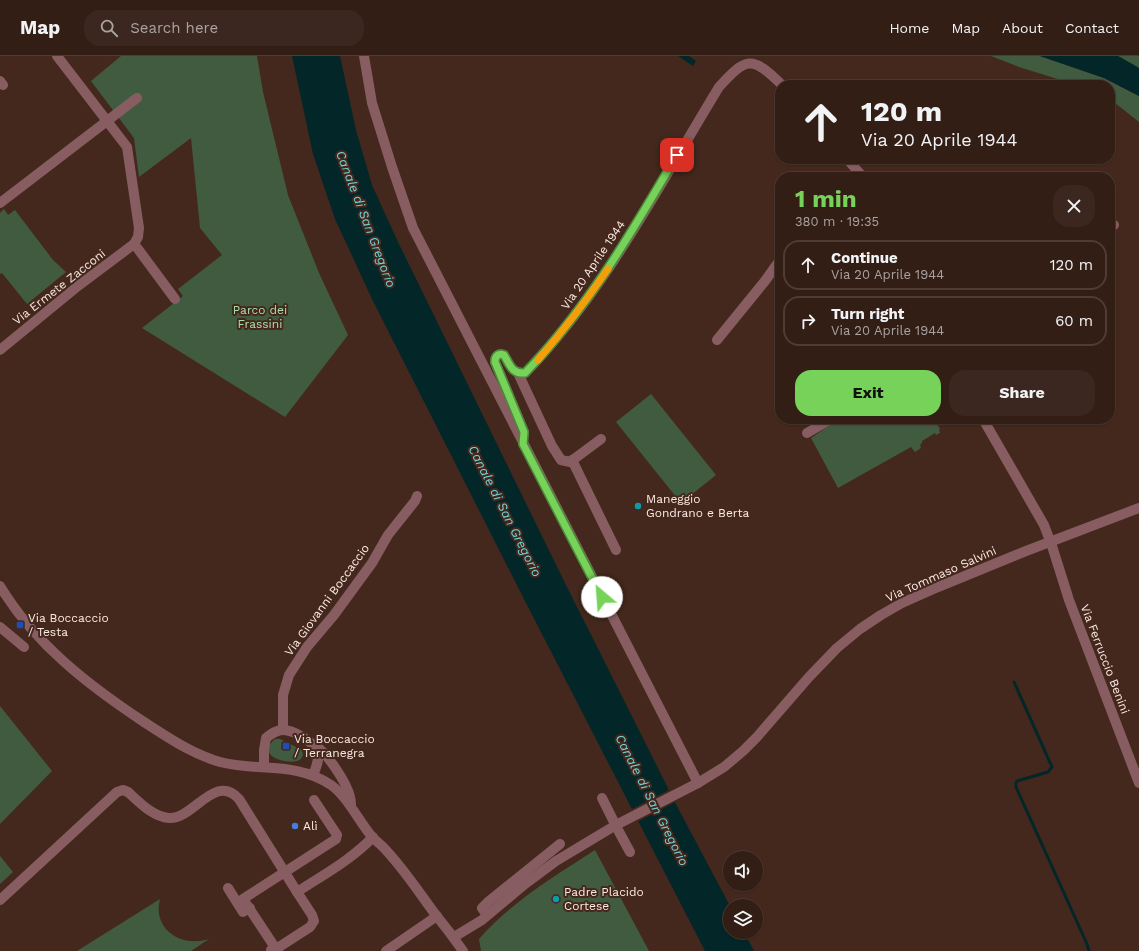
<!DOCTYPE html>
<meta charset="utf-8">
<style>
:root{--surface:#331e16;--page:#3b271f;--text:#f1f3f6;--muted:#a9a2a1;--line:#4e3c35;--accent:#77d259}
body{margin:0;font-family:"Work Sans",sans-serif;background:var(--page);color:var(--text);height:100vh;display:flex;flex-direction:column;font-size:15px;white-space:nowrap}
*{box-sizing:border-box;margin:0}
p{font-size:13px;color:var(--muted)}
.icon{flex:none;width:22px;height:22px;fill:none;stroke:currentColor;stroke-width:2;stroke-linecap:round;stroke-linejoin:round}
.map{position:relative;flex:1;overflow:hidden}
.drawer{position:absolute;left:775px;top:116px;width:340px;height:252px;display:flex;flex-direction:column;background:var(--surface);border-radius:16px;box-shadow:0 1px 3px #0004,0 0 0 1px var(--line)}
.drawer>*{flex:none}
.banner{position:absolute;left:775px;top:24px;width:340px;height:84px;border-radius:16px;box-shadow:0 1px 3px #0004,0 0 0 1px var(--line);background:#331e16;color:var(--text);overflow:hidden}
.fabs{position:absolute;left:723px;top:795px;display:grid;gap:8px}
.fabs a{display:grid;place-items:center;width:40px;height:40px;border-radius:50%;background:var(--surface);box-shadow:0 1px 3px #0004,0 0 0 1px var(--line);font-size:20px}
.pin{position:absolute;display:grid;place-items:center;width:34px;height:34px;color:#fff;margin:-17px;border-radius:8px;box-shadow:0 2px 6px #0006}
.me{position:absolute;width:44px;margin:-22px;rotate:333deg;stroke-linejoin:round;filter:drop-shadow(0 0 3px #0008)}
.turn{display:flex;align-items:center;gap:14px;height:84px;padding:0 20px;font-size:18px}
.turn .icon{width:52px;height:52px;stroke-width:2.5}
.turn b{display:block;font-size:28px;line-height:34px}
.round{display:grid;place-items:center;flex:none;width:42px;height:42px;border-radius:16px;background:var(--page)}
.summary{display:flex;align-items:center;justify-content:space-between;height:68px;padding:0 20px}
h1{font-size:24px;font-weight:700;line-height:30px;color:var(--accent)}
.cta{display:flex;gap:8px;margin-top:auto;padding:8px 20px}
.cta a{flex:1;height:46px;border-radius:16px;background:var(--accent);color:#111;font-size:16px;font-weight:700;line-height:46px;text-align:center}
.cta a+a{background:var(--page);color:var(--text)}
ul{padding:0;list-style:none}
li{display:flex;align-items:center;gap:12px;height:50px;margin:0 8px 6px;padding:0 12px;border:2px solid var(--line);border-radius:16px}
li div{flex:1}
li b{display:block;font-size:15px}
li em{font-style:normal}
header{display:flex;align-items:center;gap:24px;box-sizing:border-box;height:56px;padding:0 20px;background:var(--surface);border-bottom:1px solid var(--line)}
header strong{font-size:19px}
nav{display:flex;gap:22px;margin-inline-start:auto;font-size:14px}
.search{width:280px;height:36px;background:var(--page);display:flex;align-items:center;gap:10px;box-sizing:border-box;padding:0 14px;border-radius:16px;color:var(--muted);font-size:15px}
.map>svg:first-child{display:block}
</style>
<header>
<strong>Map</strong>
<div class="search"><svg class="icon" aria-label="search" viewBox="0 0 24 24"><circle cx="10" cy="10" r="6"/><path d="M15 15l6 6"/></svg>Search here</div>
<nav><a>Home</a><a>Map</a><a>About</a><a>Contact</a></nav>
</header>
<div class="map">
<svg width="1139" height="895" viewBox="0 0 1139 895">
<rect width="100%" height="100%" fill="#44281d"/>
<!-- green -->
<g fill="#415b41">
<path d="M121 0H257L263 36 288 139 319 217 348 279 285 361 142 272 183 240 178 233 222 199 200 172 191 82 139 121 134 82 91 25Z"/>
<path d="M991 0H1040L1104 22 1139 40V66L1110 43V29H1077L1019 11Z"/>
<path d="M1118 0H1139V12Z"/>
<path d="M4 153 8 159 15 154 53 204 66 216 27 248 2 217 0 218V157Z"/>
<path d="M651 338 716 419 681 447 616 366Z"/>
<path d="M839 363H934L940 373 939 374 940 377 936 379 935 377 922 385V387L920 389 921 392 915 396 911 391 838 432 811 382Z"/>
<path d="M0 650 52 715 0 768Z"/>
<path d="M275 683H280L302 694 303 699C302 701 301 704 297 705 283 708 256 699 275 683Z"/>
<path d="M595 794 649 895H481L479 883C511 846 555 820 595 794Z"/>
<path d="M0 800 13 816 0 828Z"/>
<path d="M160 843C152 873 181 892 209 883L191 895H77Z"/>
</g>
<!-- water -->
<g fill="#032628">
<path d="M292 0H340L356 74 372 129 398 186 564 525 679 754 730 850V876H744L754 895H705L526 547 373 245 335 163 313 98Z"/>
<path d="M678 0H689L696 5 693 10Z"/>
<path d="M1040 0H1118L1139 12V40L1104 22Z"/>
</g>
<!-- pier -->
<path fill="#44281d" d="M671 733 677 745 637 766 630 754Z"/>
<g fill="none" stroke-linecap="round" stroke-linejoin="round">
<!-- stream -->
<path stroke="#032628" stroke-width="3" d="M1014 626 1052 711 1048 716 1017 725 1016 727V731L1087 888 1089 895"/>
<!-- minor -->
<g stroke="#885d61" stroke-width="10">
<path d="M364 0 372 47 392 111 413 172 698 727"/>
<path d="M0 25 3 29"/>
<path d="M847 103 863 121"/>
<path d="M0 147 137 42"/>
<path d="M1110 171 1114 169"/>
<path d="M134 188 138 193 175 243"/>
<path d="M717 284 765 225 780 204"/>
<path d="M0 294 78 230 134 188 138 181 139 172 127 91 57 0"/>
<path d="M518 317 552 390 561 404 570 406 601 383"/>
<path d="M983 363 1044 469 1052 490 1069 544 1139 727"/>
<path d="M807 377 831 363"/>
<path d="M523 386 524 376 495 306C495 300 498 297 504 299 510 309 512 318 525 317 606 234 659 129 719 31 747 0 752 0 782 29"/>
<path d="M572 404 616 494"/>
<path d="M0 530C35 588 88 629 144 666 169 682 192 698 220 706 258 716 296 705 331 729 348 741 359 766 373 782 376 785 379 787 382 790 402 810 418 835 435 858 445 870 454 882 463 895"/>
<path d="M0 571 24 591"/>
<path d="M283 674V639L289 619 307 591 334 559 372 507 388 479 415 445 417 440"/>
<path d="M314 689C326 695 347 727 350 741 351 744 351 747 351 750"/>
<path d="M264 711V694L266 682C271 678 276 674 283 674 293 674 313 685 317 695 320 703 316 712 313 719"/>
<path d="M602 742 614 766"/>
<path d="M618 774 630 796"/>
<path d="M228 832 243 856 250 852"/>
<path d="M0 844 117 736 123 734 128 736C139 746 153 761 169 762 193 764 215 716 239 743L297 836C323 819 351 804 373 781"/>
<path d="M487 859 482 852 488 846 560 788"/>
<path d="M454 881 482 864 525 828 556 805 616 769 698 727 724 711 743 695 757 681 809 621 837 592 860 573 881 559 902 547 938 531 1026 495 1139 452"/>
<path d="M276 893 243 843 336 783 337 779 314 744"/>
<path d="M271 894 276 893 310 871 314 865 312 859 297 836"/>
<path d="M386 895 437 860"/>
</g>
</g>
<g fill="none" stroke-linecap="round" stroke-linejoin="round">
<!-- route casing -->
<g stroke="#4d883a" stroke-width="10">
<path id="route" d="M602 541 523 388 524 376 495 306C495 300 498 297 504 299 510 309 512 318 525 317 587 253 632 176 677 99"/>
</g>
<!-- route -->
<use href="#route" stroke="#77d259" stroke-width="7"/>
<!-- slow -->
<path stroke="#f59e0b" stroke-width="7" d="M538 304C563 275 586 245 608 213"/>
</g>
<!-- markers -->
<g fill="#0f9aa8" stroke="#44281d" stroke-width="1.5">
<circle cx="638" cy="450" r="4"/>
<circle cx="556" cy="843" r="4"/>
</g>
<g fill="#1a4fb4" stroke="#44281d" stroke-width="1.5">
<rect x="16" y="565" width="8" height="8" rx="2"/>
<rect x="282" y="686" width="8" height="8" rx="2"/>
</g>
<circle fill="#3f7fe0" stroke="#44281d" stroke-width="1.5" cx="295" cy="770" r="4"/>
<g text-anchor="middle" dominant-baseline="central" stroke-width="4" stroke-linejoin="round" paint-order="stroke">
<!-- street labels -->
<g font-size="12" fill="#fdeae3" stroke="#44281d">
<text transform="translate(593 209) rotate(-56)">Via 20 Aprile 1944</text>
<text transform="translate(59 231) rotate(-38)">Via Ermete Zacconi</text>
<text transform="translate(941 518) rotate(-24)">Via Tommaso Salvini</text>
<text transform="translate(327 544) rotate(-54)">Via Giovanni Boccaccio</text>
<text transform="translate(1105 603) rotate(69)">Via Ferruccio Benini</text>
</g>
<!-- park labels -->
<g font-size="12" fill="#a9e0a9" stroke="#44281d">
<text x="260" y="254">Parco dei<tspan x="260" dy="14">Frassini</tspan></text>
</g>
<!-- poi labels -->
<g font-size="12" fill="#fdeae3" stroke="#44281d" text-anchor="start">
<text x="646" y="443">Maneggio<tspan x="646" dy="14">Gondrano e Berta</tspan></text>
<text x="28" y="562">Via Boccaccio<tspan x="28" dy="14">/ Testa</tspan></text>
<text x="294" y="683">Via Boccaccio<tspan x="294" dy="14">/ Terranegra</tspan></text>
<text x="303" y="770">Alì</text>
<text x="564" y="836">Padre Placido<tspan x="564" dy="14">Cortese</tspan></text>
</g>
<!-- water labels -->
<g font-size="13" font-style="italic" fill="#6fd4d9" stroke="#44281d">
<text transform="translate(366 163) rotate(69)">Canale di San Gregorio</text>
<text transform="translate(505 455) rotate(63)">Canale di San Gregorio</text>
<text transform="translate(652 744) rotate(63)">Canale di San Gregorio</text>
</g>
</g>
</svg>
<div class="fabs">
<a><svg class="icon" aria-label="sound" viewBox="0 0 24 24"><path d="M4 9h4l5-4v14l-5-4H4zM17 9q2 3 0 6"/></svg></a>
<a><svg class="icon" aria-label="layers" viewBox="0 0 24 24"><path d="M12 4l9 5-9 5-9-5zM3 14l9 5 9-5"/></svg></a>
</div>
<div class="pin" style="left:677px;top:99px;background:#d93025"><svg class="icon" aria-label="arrive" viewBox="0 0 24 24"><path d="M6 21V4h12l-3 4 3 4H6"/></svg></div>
<svg class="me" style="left:602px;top:541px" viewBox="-20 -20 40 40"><circle r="19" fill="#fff"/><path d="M0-13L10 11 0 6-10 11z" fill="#77d259"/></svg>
<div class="banner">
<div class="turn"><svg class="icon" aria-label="ahead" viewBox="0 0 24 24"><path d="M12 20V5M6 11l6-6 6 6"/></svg><div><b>120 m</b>Via 20 Aprile 1944</div></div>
</div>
<section class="drawer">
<div class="summary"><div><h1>1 min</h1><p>380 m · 19:35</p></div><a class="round"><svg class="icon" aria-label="close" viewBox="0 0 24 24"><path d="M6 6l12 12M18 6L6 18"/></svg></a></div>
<ul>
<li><svg class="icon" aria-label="ahead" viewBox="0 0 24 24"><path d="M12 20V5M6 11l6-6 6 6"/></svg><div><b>Continue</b><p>Via 20 Aprile 1944</p></div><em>120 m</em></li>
<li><svg class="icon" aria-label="right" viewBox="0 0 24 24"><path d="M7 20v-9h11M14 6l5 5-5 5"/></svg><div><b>Turn right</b><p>Via 20 Aprile 1944</p></div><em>60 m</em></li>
</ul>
<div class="cta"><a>Exit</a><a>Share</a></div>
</section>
</div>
